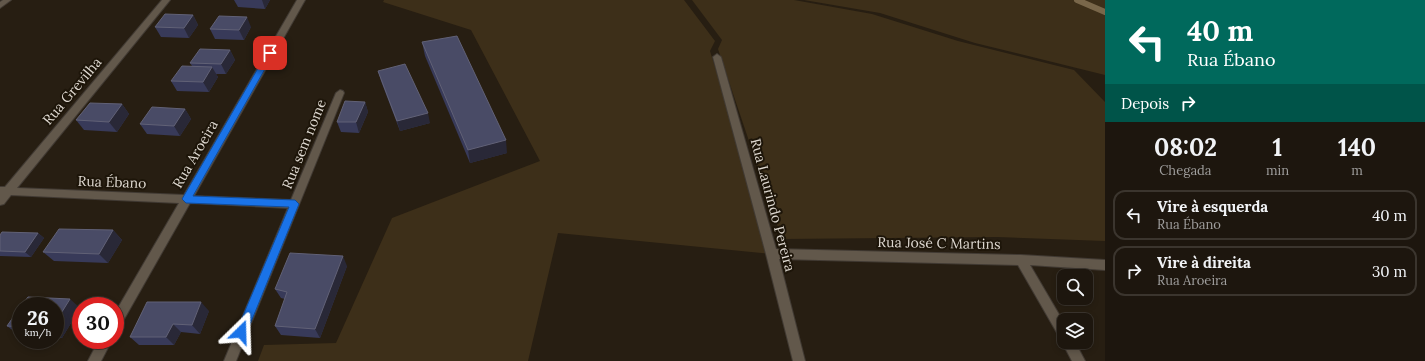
<!DOCTYPE html>
<html lang="pt">
<meta charset="utf-8">
<style>
:root{--surface:#1d160e;--page:#251f17;--text:#f1f3f6;--muted:#a09f9e;--line:#3b352e}
body{margin:0;font-family:Lora,serif;background:var(--page);color:var(--text);height:100vh;display:flex;flex-direction:column;font-size:15px;white-space:nowrap}
*{box-sizing:border-box;margin:0}
p{font-size:13px;color:var(--muted)}
.icon{flex:none;width:22px;height:22px;fill:none;stroke:currentColor;stroke-width:2;stroke-linecap:round;stroke-linejoin:round}
.map{position:relative;flex:1;overflow:hidden}
.side{display:flex;flex-direction:column;background:var(--surface);width:320px}
.side>*{flex:none}
.banner{background:#00695c;color:#fff;overflow:hidden}
.fabs{position:absolute;left:1057px;top:269px;display:grid;gap:8px}
.fabs a{display:grid;place-items:center;width:36px;height:36px;border-radius:8px;background:var(--surface);box-shadow:0 2px 6px #0003,0 0 0 1px var(--line);font-size:20px}
.speed{position:absolute;left:12px;top:297px;display:flex;gap:8px;font-size:20px;font-weight:700;text-align:center}
.speed>*{display:grid;place-content:center;width:52px;height:52px;border-radius:50%;background:var(--surface);box-shadow:0 2px 6px #0003,0 0 0 1px var(--line);line-height:1}
.speed small{font-size:10px;font-weight:400}
.speed .limit{border:6px solid #d22;background:#fff;color:#111}
.pin{position:absolute;display:grid;place-items:center;width:34px;height:34px;color:#fff;margin:-17px;border-radius:8px;box-shadow:0 2px 6px #0006}
.me{position:absolute;width:44px;margin:-22px;rotate:22deg;stroke-linejoin:round;filter:drop-shadow(0 0 3px #0008)}
.turn{display:flex;align-items:center;gap:14px;height:84px;padding:0 16px;font-size:18px}
.turn .icon{width:52px;height:52px;stroke-width:2.5}
.turn b{display:block;font-size:28px;line-height:34px}
.then{display:flex;align-items:center;height:38px;padding:0 16px;background:#0003;gap:8px;font-size:15px}
.eta{display:flex;justify-content:space-evenly;align-items:center;height:68px;text-align:center}
.eta b{font-size:24px;font-weight:700;line-height:28px}
ul{padding:0;list-style:none}
li{display:flex;align-items:center;gap:12px;height:50px;margin:0 8px 6px;padding:0 8px;border:2px solid var(--line);border-radius:12px}
li div{flex:1}
li b{display:block;font-size:15px}
li em{font-style:normal}
main{display:flex;flex:1;min-height:0}
.map>svg:first-child{display:block}
</style>
<main>
<div class="map">
<svg width="1105" height="361" viewBox="0 0 1105 361">
<rect width="100%" height="100%" fill="#271e12"/>
<!-- green -->
<g fill="#3d2f19">
<path d="M384 0H684L715 41 710 51 772 254 558 233 528 361H258L264 345 336 343 392 218 540 161 471 30 383 2Z"/>
<path d="M692 0H794L872 14 958 41 1074 70 1105 102V241L997 237 782 239 718 49 722 40Z"/>
<path d="M804 0H1105V75L975 43 880 13Z"/>
</g>
<g fill="none" stroke-linecap="round" stroke-linejoin="round">
<!-- stream -->
<path stroke="#79674a" stroke-width="6" d="M1077 0 1105 12"/>
<!-- minor casing -->
<g stroke="#413a33" stroke-width="2">
<g id="minor">
<path d="M3 0H11L0 8V2Z"/>
<path d="M162 0H170L17 188 184 195 297 0H305L194 196 291 200 336 93 340 90 343 91 344 93 236 361H224L288 208 190 203 119 328 115 329V313L179 203 11 195 4 204 0 205V187H5Z"/>
<path d="M717 54 721 57 776 249 1021 255 1105 260V270L1030 265 1064 323V342H1075L1085 361H1072L1062 342 1063 339 1060 338 1018 265 779 259 805 361H793L766 254 713 57Z"/>
<path d="M99 340H112L101 361H88Z"/>
</g>
</g>
<!-- minor -->
<use href="#minor" fill="#62584b" fill-rule="evenodd"/>
</g>
<!-- wall -->
<g fill="#383a59">
<path d="M234 0H270L265 9 238 7Z"/>
<path d="M193 15 198 25 189 38 161 37 155 27Z"/>
<path d="M251 27 244 40 215 39 210 29Z"/>
<path d="M422 42 507 153 470 163 425 56Z"/>
<path d="M230 50 235 60 226 74H216L218 77 209 92 177 91 171 81 192 66 190 63Z"/>
<path d="M378 71 430 123 400 131 381 81Z"/>
<path d="M365 102 368 112 359 133 341 132 337 122Z"/>
<path d="M122 104 129 114 117 132 84 130 76 120Z"/>
<path d="M185 109 191 119 180 136 147 134 140 124Z"/>
<path d="M113 230 122 240 108 263 54 261 43 252Z"/>
<path d="M38 233 44 238 31 257 0 256V235Z"/>
<path d="M347 266 320 338 281 335 275 326 285 299 281 298 275 289Z"/>
<path d="M21 306V335H19L7 326Z"/>
<path d="M55 306 80 308 62 338H55Z"/>
<path d="M209 311 200 334 181 332 174 345H139L130 337Z"/>
</g>
<!-- shaded-wall -->
<g fill="#292837">
<path d="M262 0H270L265 9Z"/>
<path d="M193 15 198 25 189 38 184 28Z"/>
<path d="M247 17 251 27 244 40 239 30Z"/>
<path d="M230 50 235 60 226 74 221 64Z"/>
<path d="M212 67 218 77 209 92 203 82Z"/>
<path d="M365 102 368 112 359 133 356 122Z"/>
<path d="M122 104 129 114 117 132 109 122Z"/>
<path d="M185 109 191 119 180 136 174 126Z"/>
<path d="M428 113 430 123 400 131 397 121Z"/>
<path d="M506 140 507 153 470 163 468 150Z"/>
<path d="M113 230 122 240 108 263 99 254Z"/>
<path d="M38 233 44 238 31 257 25 252Z"/>
<path d="M343 256 347 266 320 338 315 329Z"/>
<path d="M70 299 80 308 62 338 55 333V323Z"/>
<path d="M201 302 209 311 200 334 192 325Z"/>
<path d="M173 324 181 332 174 345 166 337Z"/>
</g>
<!-- building -->
<g fill="#494b66" stroke="#616176">
<path d="M165 14 193 15 184 28 155 27Z"/>
<path d="M219 16 247 17 239 30 210 29Z"/>
<path d="M457 36 506 140 468 150 422 42Z"/>
<path d="M200 49 230 50 221 64 190 63Z"/>
<path d="M405 64 428 113 397 121 378 71Z"/>
<path d="M182 66 212 67 203 82 171 81Z"/>
<path d="M345 101 365 102 356 122H337Z"/>
<path d="M90 103 122 104 109 122 76 120Z"/>
<path d="M152 107 185 109 174 126 140 124Z"/>
<path d="M59 229 113 230 99 254 43 252Z"/>
<path d="M2 232 38 233 25 252 0 251V235Z"/>
<path d="M290 253 343 256 315 329 275 326 287 292 275 289Z"/>
<path d="M28 297 70 299 55 323V306H21Z"/>
<path d="M147 302H201L192 325 173 324 166 337H130Z"/>
<path d="M21 306V327L7 326Z"/>
</g>
<!-- route -->
<path fill="#1a73e8" stroke="#114b97" d="M268 51 274 53 193 196 295 200 299 204 247 332 245 336 241 337 237 336 236 332 289 207 186 203 182 199Z"/>
<g text-anchor="middle" dominant-baseline="central" stroke-width="4" stroke-linejoin="round" paint-order="stroke">
<!-- street labels -->
<g font-size="14" fill="#ded8d0" stroke="#1d1509">
<text transform="translate(72 91) rotate(-50)">Rua Grevilha</text>
<text transform="translate(304 144) rotate(-68)">Rua sem nome</text>
<text transform="translate(195 154) rotate(-60)">Rua Aroeira</text>
<text transform="translate(112 182) rotate(2)">Rua Ébano</text>
<text transform="translate(773 205) rotate(75)">Rua Laurindo Pereira</text>
<text transform="translate(939 243) rotate(1)">Rua José C Martins</text>
</g>
</g>
</svg>
<div class="fabs">
<a><svg class="icon" aria-label="search" viewBox="0 0 24 24"><circle cx="10" cy="10" r="6"/><path d="M15 15l6 6"/></svg></a>
<a><svg class="icon" aria-label="layers" viewBox="0 0 24 24"><path d="M12 4l9 5-9 5-9-5zM3 14l9 5 9-5"/></svg></a>
</div>
<div class="speed"><div>26<small>km/h</small></div><div class="limit">30</div></div>
<div class="pin" style="left:270px;top:53px;background:#d93025"><svg class="icon" aria-label="arrive" viewBox="0 0 24 24"><path d="M6 21V4h12l-3 4 3 4H6"/></svg></div>
<svg class="me" style="left:241px;top:332px" viewBox="-20 -20 40 40"><path d="M0-17L14 15 0 8-14 15z" fill="#1a73e8" stroke="#fff" stroke-width="4"/></svg>
</div>
<section class="side">
<div class="banner">
<div class="turn"><svg class="icon" aria-label="left" viewBox="0 0 24 24"><path d="M17 20v-9H6M10 6l-5 5 5 5"/></svg><div><b>40 m</b>Rua Ébano</div></div>
<div class="then">Depois<svg class="icon" aria-label="right" viewBox="0 0 24 24"><path d="M7 20v-9h11M14 6l5 5-5 5"/></svg></div>
</div>
<div class="eta">
<div><b>08:02</b><p>Chegada</p></div>
<div><b>1</b><p>min</p></div>
<div><b>140</b><p>m</p></div>
</div>
<ul>
<li><svg class="icon" aria-label="left" viewBox="0 0 24 24"><path d="M17 20v-9H6M10 6l-5 5 5 5"/></svg><div><b>Vire à esquerda</b><p>Rua Ébano</p></div><em>40 m</em></li>
<li><svg class="icon" aria-label="right" viewBox="0 0 24 24"><path d="M7 20v-9h11M14 6l5 5-5 5"/></svg><div><b>Vire à direita</b><p>Rua Aroeira</p></div><em>30 m</em></li>
</ul>
</section>
</main>
